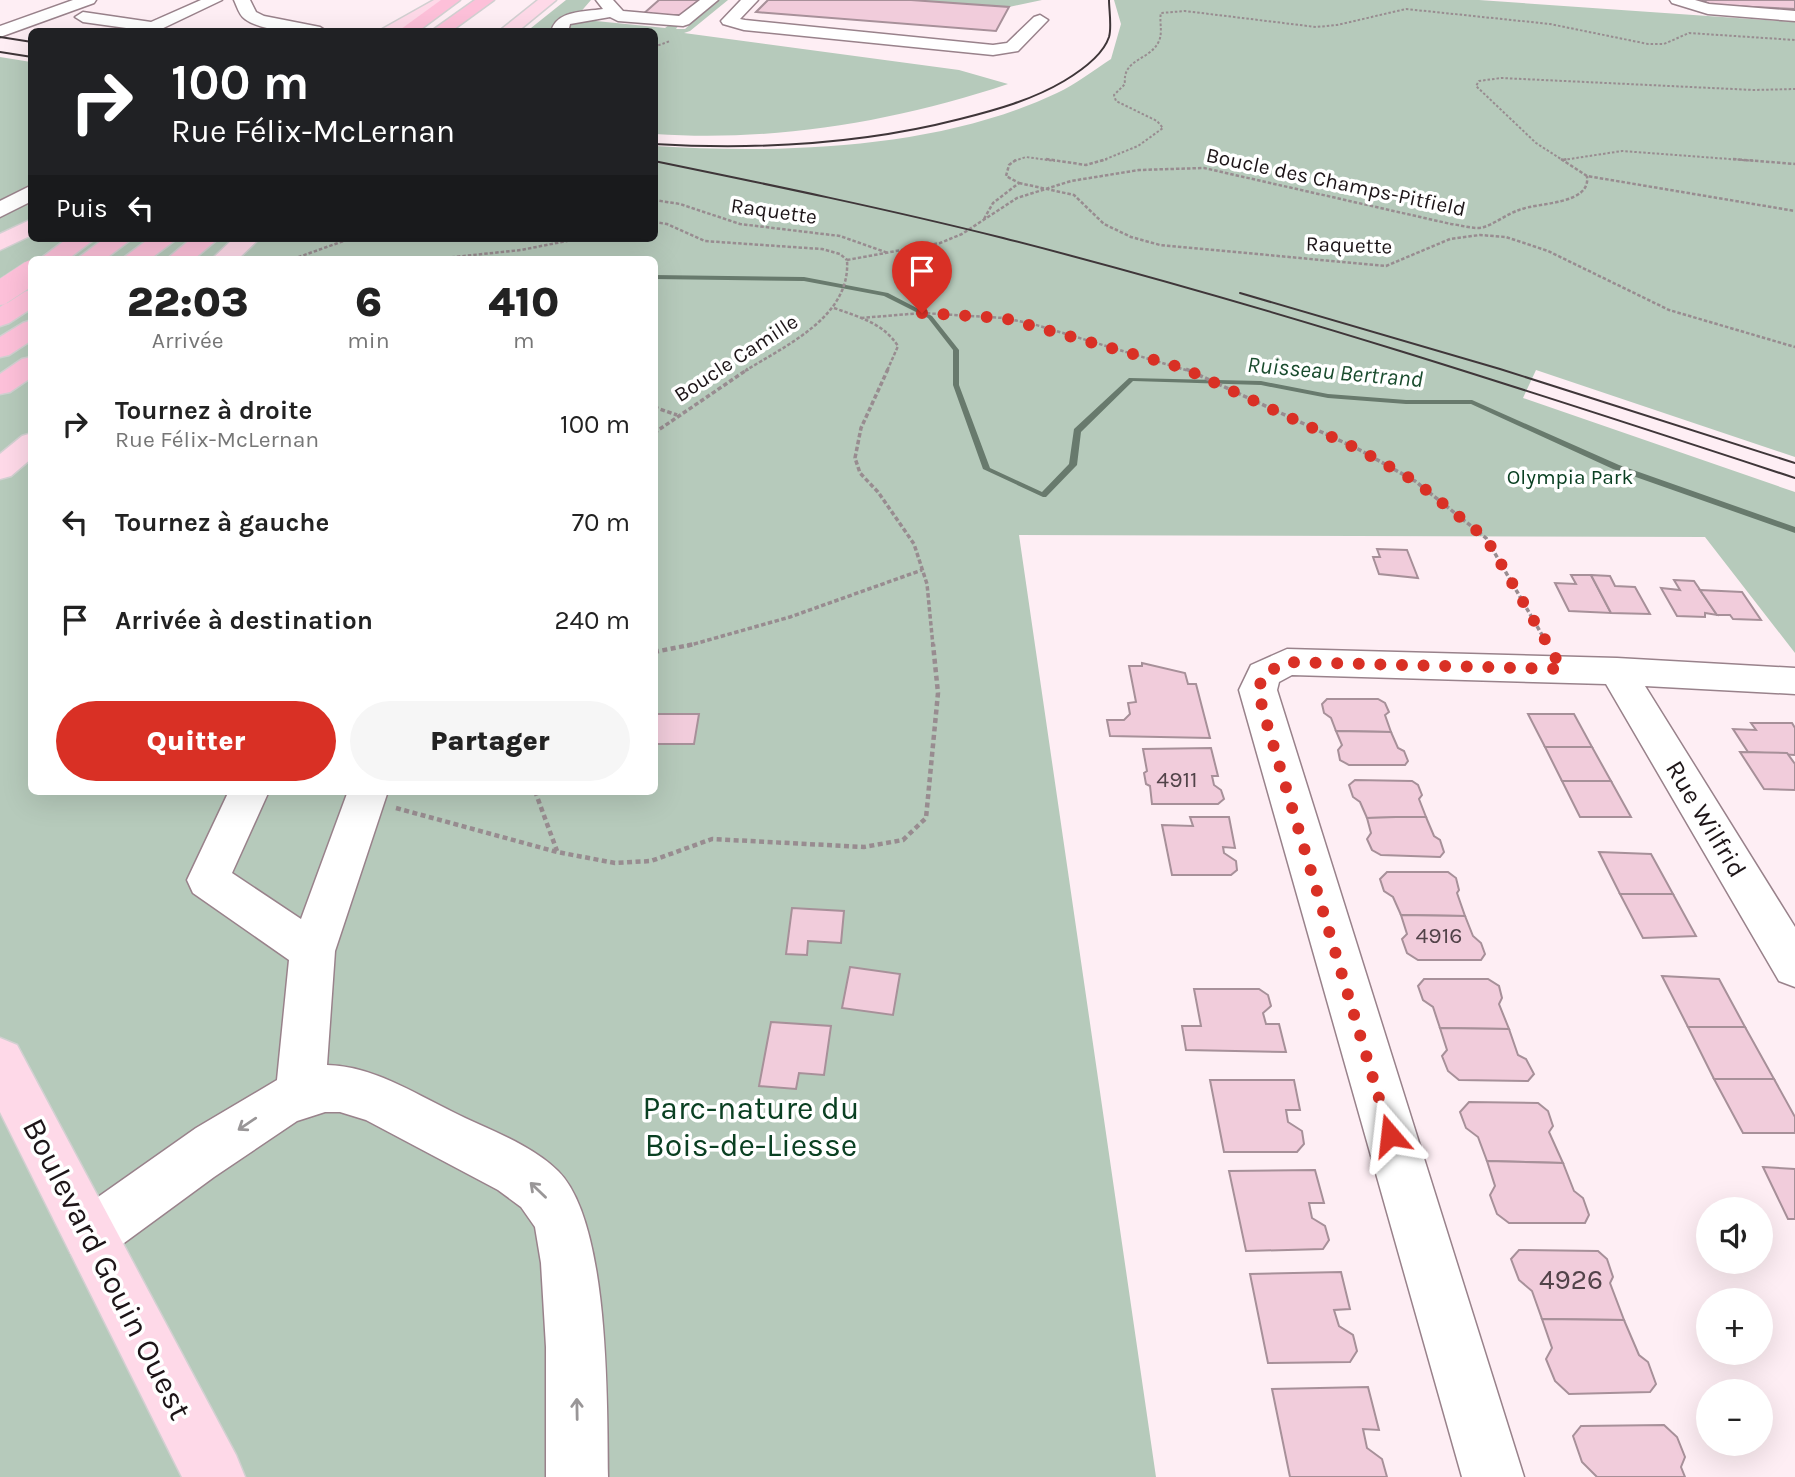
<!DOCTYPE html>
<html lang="fr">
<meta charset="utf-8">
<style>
:root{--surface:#fff;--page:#f6f6f6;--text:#222;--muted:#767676;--accent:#d93025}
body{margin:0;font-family:Karla,sans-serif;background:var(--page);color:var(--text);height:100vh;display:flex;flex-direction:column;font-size:26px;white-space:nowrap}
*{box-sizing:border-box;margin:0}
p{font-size:23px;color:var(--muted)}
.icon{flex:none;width:38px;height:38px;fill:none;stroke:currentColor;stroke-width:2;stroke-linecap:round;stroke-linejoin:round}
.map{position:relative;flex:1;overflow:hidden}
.details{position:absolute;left:28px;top:256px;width:630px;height:539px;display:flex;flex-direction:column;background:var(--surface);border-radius:10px;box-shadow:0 7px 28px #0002}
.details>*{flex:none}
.top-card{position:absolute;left:28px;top:28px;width:630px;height:214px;border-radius:10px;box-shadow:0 7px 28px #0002;background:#202124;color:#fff;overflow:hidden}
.fabs{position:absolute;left:1696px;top:1197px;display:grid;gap:14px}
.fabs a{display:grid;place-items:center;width:77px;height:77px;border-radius:50%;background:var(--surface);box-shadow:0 7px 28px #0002;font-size:35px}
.pin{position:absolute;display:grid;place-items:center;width:60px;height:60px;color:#fff;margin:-72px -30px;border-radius:50% 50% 50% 0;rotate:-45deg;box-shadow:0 0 7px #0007}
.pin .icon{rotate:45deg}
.me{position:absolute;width:77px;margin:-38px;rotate:343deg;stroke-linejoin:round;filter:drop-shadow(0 0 5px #0008)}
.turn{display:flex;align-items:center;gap:24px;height:147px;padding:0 28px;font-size:32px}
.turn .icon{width:91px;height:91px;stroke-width:2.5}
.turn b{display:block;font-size:49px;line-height:60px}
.then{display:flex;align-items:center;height:66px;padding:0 28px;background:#0003;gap:14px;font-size:26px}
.eta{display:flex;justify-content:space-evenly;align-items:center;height:119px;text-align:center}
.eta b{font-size:42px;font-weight:800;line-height:49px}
.cta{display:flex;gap:14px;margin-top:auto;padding:14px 28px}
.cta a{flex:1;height:80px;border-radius:42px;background:var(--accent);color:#fff;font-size:28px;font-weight:800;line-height:80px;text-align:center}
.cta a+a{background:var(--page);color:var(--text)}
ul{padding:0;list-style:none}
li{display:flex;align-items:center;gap:21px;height:98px;padding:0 28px}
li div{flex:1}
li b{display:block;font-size:26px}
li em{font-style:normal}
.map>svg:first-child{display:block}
</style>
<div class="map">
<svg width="1795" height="1477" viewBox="0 0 1795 1477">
<rect width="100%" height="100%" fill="#feeef4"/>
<!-- green -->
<g fill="#b6cabb" fill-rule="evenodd">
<path d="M566 0H591L578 15 586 20 665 28 669 25H679L676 29H685L717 0H728L690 31 684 33 959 70 1008 84C894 122 774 142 655 134L654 32H526Z"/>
<path d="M911 0H1061H1042L1009 7Z"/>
<path d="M1114 0H1479L1795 22V457L1536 370 1523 398 1795 492V653L1705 537 1019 535 1156 1477H0V57L31 62 32 238H654L655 146C783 154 939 149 1057 93 1076 84 1094 70 1111 59L1121 24ZM32 259H654V791H32Z"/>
</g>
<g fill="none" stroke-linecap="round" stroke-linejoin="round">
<!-- stream -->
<path fill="#687a6d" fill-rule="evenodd" d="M654 275 804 277 888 293 932 316 959 350V385L990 468 1042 492 1069 464 1074 429 1129 378 1261 381 1328 394 1406 400H1472L1619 465 1795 527V533L1613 469 1471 404H1406L1328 398 1261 385 1133 381 1081 432 1077 465 1046 497H1043L983 469 953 385V350L928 318 884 296 804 281 654 279Z"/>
</g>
<!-- building -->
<g fill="#f1ccdb" stroke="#a79099" stroke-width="2">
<path d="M659 0H699L682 15H642Z"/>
<path d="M768 0H911L1009 7 996 31 756 12Z"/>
<path d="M1702 0H1795V9L1711 5Z"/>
<path d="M1377 549 1407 550 1418 578 1379 574 1373 557H1380Z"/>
<path d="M1571 575H1591L1611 613 1569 611 1555 583 1576 584Z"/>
<path d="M1591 575 1610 576 1615 586 1635 587 1650 614 1611 613Z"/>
<path d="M1674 580 1694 581 1717 615 1705 613V617L1677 616 1661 588 1680 590Z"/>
<path d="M1700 590 1742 592 1761 620 1733 619 1730 615H1717Z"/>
<path d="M1142 663 1185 673 1188 684H1196L1210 738 1110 736 1107 720H1124L1130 714 1128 703 1136 702 1129 666H1142Z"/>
<path d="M1327 699H1378L1385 703 1389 712 1385 715 1391 732 1336 731 1331 718 1324 713 1322 704Z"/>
<path d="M654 714H699L694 744H656L654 753Z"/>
<path d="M1528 714H1574L1592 747H1545Z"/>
<path d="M1751 723H1792L1795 728V755L1748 752 1733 729 1756 730Z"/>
<path d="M1336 731 1391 732 1398 748 1404 751 1408 761 1405 765H1349L1340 760 1338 750 1342 745Z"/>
<path d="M1545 747H1592L1611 781H1562Z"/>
<path d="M1211 748 1218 776H1212L1214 785 1221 790 1224 799 1218 804H1152L1150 786 1146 784 1144 773 1147 771 1143 749Z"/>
<path d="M1740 752 1787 753 1795 764V790L1764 789Z"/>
<path d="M1355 780 1412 781 1418 785 1422 795 1419 799 1426 817 1367 818 1360 802 1353 797 1349 785Z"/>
<path d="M1562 781H1611L1631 817H1580Z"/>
<path d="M1190 817H1229L1235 848 1223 847 1224 853 1236 861 1237 870 1231 875H1172L1162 825 1193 826Z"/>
<path d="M1396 817H1426L1434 836 1440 840 1444 852 1440 857 1381 855 1372 850 1367 839 1371 833 1367 818Z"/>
<path d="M1599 852 1651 854 1673 894H1620Z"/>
<path d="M1387 872H1448L1456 878 1459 890 1457 893 1465 916 1401 915 1393 897 1384 891 1380 879Z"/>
<path d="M1620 894H1673L1696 936 1643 938Z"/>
<path d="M792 908 844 911 841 943 808 941 807 955 786 954Z"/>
<path d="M1401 915 1465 916 1473 936 1481 943 1485 954 1481 960H1418L1407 953 1402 939 1407 934Z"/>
<path d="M850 967 900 974 893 1015 842 1008Z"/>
<path d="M1662 976 1719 979 1745 1027H1688Z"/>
<path d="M1424 979H1488L1499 986 1502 998 1499 1004 1509 1029 1440 1028 1433 1007 1423 1000 1418 986Z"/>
<path d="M1194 989H1259L1268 995 1271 1006 1263 1013 1266 1024H1279L1286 1052 1186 1050 1182 1026H1201Z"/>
<path d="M771 1022 831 1026 824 1075 799 1073 796 1089 759 1086Z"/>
<path d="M1688 1027H1745L1774 1079H1714Z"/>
<path d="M1440 1028 1509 1029 1518 1055 1526 1059 1534 1074 1528 1081 1459 1080 1448 1071 1442 1056 1447 1050Z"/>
<path d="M1714 1079H1774L1795 1117V1133H1743Z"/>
<path d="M1210 1080H1294L1300 1110H1286L1288 1122 1302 1131 1304 1144 1297 1152H1224Z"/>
<path d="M1469 1102 1538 1103 1548 1111 1553 1126 1549 1132 1563 1163 1487 1161 1478 1137 1466 1128 1460 1112Z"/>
<path d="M1487 1161 1563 1163 1574 1191 1583 1198 1589 1215 1585 1223H1509L1497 1214 1490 1195 1495 1186Z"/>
<path d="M1763 1167 1795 1169V1219H1788Z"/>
<path d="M1315 1170 1324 1203H1309L1312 1218 1325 1226 1329 1240 1323 1249 1246 1251 1229 1171Z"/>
<path d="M1519 1250 1598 1251 1607 1259 1613 1277 1610 1283 1624 1320 1542 1319 1532 1291 1519 1280 1511 1259Z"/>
<path d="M1341 1272 1350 1309 1334 1310 1339 1326 1353 1335 1357 1351 1350 1362 1268 1363 1250 1274Z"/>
<path d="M1542 1319 1624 1320 1639 1355 1648 1362 1656 1384 1650 1392 1569 1394 1555 1381 1546 1359 1552 1348Z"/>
<path d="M1368 1387 1379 1430 1363 1429 1367 1448 1382 1459 1387 1477H1290L1272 1389Z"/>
<path d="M1664 1425 1677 1437 1685 1457 1681 1467 1685 1477H1597L1582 1462 1573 1436 1581 1426Z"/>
</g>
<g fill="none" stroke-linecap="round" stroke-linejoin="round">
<!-- minor casing -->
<g stroke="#99828b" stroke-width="3">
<g id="minor">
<path d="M73 0H96L94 3 0 37V26Z"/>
<path d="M201 0H222L155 32 83 22 75 17 83 12 151 22Z"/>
<path d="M234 0H250L256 12 264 16 320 27 328 32C305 32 264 33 245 19 239 15 237 6 234 0Z"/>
<path d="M596 0H613L623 11 679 16 700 0H718L689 24 683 26 618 21 610 17 570 24 568 32H551C556 10 584 12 603 9Z"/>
<path d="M741 0H758L740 19 745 20 993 45 1007 43 1034 17 1040 15 1048 20 1018 51 993 55 744 30 723 24 721 21Z"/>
<path d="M1670 0H1695L1709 4 1795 11V21L1708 14 1672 3Z"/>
<path d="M32 185V201L0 217V201Z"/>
<path d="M1287 649 1617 658 1795 668V694L1645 686 1795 927V987L1779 981 1606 684 1292 675 1279 682 1277 690 1524 1477H1462L1239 690 1251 665Z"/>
<path d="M229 791H269L232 873 301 919 348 791H388L335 951 327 1065C372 1066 412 1092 451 1111 486 1129 530 1143 558 1171 610 1222 607 1404 608 1477H546V1347L541 1263 535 1227 521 1207 498 1190 366 1120 340 1112H325L297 1121 214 1177 109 1254 90 1262 71 1254 63 1235 71 1216 196 1128 277 1080 289 960 193 893 187 880Z"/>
</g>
</g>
<!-- major casing -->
<g stroke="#d2d0d1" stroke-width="3">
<g id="major">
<path d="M434 0H454L399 32H377Z"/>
<path d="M538 0H556L517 32H498Z"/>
<path d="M32 219V235L0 250V234Z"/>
<path d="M234 238H260L238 259H212Z"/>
<path d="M32 433V458L11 476 0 479V454L22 436Z"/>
<path d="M0 1038 17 1045 236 1455 245 1477H182L0 1112Z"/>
</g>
</g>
<!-- highway casing -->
<g stroke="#d2d0d1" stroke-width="3">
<g id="highway">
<path d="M441 0H460L417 32H397Z"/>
<path d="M475 0H494L450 32H430Z"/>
<path d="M68 238H96L68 259H40Z"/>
<path d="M105 238H133L105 259H77Z"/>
<path d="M150 238H178L150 259H122Z"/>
<path d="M192 238H219L194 259H167Z"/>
<path d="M32 290V308L9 323 0 326V307L23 292Z"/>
<path d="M32 320V340L9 355 0 357V337L23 323Z"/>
<path d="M32 357V377L10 392 0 394V374L22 359Z"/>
</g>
</g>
<!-- path-far3 -->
<g stroke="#988c90" stroke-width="2" stroke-dasharray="2.5 2" stroke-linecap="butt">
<path d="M654 47 670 41"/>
<path d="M1563 160 1622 151 1756 161"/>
<path d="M1014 161 1026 157 1055 161"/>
<path d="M1101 161 1138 146 1163 128 1157 121 1116 101 1114 95 1125 84C1122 58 1150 61 1159 41 1163 32 1159 21 1161 13L1185 11 1316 27 1337 25 1406 9 1550 24 1648 44H1664L1689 33 1795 40"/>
<path d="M1564 161 1536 143 1476 86 1479 81 1501 78 1754 90 1795 89"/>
</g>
<!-- path-far2 -->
<g stroke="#988c90" stroke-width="2.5" stroke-dasharray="3.5 2" stroke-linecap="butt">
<path d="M1046 159 1086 165 1107 159"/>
<path d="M1561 159 1587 176 1795 211"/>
<path d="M1733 159 1795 164"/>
<path d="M1563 160 1567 159"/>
<path d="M1019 183 1074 195 1104 224 1131 237 1160 245 1386 266 1450 239 1480 235 1506 237 1548 251 1669 310 1795 347"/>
<path d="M654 200 680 204 740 224 840 236 888 253"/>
<path d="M984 219 993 203 1019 183 1006 176 1009 165 1017 159"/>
<path d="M654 222 667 224 705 241 822 249 840 254 847 260"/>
<path d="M293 259 352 238"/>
<path d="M340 259H393"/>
<path d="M435 259 521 250 582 238"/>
<path d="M847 260 940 243 962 234 1017 198 1071 181 1139 170 1204 168 1451 224C1461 225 1475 230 1484 227 1496 223 1507 214 1519 210 1539 202 1591 205 1587 176"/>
<path d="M834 308C859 317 883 323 898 346L887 371"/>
<path d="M861 318 922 313 1004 318 1033 324 1189 371"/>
<path d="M745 371C786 345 851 317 847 260"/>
</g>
<!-- path-far1 -->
<g stroke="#988c90" stroke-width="3.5" stroke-dasharray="4.5 2.5" stroke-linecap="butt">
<path d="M888 369 861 428 855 458 860 473 878 492 914 544 927 584 933 646"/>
<path d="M1186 369 1358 449 1415 481 1486 538 1545 640"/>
<path d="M654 407 677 415"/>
<path d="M654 433 748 369"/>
<path d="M687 646 790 617 922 570"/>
</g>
<!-- path -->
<g stroke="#988c90" stroke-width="4.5" stroke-dasharray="5 3.5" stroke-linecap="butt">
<path d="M654 652 695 644"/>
<path d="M535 791 557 851"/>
<path d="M396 808 557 852 615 863 651 861 712 839 864 847 903 840 926 818 938 693 933 644"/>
</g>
<!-- minor -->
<use href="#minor" fill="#fff" fill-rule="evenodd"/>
<!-- major -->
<use href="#major" fill="#fed9e8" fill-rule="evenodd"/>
<!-- highway -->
<use href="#highway" fill="#fdc0d9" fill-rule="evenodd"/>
<!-- tram -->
<g stroke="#3f3639" stroke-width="2">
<path d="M0 37 32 42"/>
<path d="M0 52 32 57"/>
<path d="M654 144C757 150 859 145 960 119 996 110 1032 100 1064 81 1079 72 1103 55 1109 37 1112 27 1109 10 1109 0"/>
<path d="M654 161C771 185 887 209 1003 238 1270 306 1533 392 1795 478"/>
<path d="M1240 293 1500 369 1795 463"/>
</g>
<!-- highway-bridge casing -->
<g stroke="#d2d0d1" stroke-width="25" stroke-linecap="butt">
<path id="highway-bridge" d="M0 293 32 272"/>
</g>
<!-- highway-bridge -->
<use href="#highway-bridge" stroke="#fdc0d9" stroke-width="24"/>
</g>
<!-- one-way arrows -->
<defs><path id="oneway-shaft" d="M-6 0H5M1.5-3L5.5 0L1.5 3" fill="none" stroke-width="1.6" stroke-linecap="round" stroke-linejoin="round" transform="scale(1.75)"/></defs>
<g stroke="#999697">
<use href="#oneway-shaft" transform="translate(247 1124) rotate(146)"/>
<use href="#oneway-shaft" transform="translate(538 1190) rotate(-136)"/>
<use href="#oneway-shaft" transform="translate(577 1409) rotate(-91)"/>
</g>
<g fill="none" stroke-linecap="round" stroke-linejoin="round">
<!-- route -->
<path stroke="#d93025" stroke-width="12" stroke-dasharray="0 21.6" d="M922 313 1004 318 1183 368 1358 449 1415 481 1486 538 1562 669 1287 662 1264 674 1258 690 1264 714 1390 1135"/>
</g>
<g text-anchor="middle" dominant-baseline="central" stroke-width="7" stroke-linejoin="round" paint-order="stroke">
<!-- far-street labels -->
<g font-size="21" fill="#1d1518" stroke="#fff">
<text transform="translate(1336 182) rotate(12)">Boucle des Champs-Pitfield</text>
<text transform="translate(774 211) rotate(8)">Raquette</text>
<text transform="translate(1349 245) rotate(2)">Raquette</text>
<text transform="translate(736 358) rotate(-33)">Boucle Camille</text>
</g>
<!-- far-park labels -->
<g font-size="21" fill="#0a4022" stroke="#fff">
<text x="1570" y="477">Olympia Park</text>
</g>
<!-- far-water labels -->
<g font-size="23" font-style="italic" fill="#1a4c2e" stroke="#fff">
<text transform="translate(1335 372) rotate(5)">Ruisseau Bertrand</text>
</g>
<!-- number labels -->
<g font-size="23" fill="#524349">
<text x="1177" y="779">4911</text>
<text x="1439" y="935">4916</text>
</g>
<!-- street labels -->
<g font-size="26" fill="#1d1518" stroke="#fff">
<text transform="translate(1706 819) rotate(59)">Rue Wilfrid</text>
</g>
<!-- near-number labels -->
<g font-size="28" fill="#524349">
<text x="1571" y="1279">4926</text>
</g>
<!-- near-park labels -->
<g font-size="32" fill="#0a4022" stroke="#fff">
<text x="751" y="1108">Parc-nature du<tspan x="751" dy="37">Bois-de-Liesse</tspan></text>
</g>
<!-- near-street labels -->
<g font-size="32" fill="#1d1518" stroke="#fff">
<text transform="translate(107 1269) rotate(63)">Boulevard Gouin Ouest</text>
</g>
</g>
</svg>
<div class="fabs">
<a><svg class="icon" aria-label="sound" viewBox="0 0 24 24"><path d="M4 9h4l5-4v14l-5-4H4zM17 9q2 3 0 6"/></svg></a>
<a>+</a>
<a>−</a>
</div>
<div class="pin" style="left:922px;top:313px;background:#d93025"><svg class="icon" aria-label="arrive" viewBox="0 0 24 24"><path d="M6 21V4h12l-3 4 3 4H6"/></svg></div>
<svg class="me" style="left:1390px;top:1135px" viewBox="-20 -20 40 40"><path d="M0-17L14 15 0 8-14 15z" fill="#d93025" stroke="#fff" stroke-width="4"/></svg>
<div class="top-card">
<div class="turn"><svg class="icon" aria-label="right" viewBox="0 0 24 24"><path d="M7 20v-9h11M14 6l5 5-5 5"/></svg><div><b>100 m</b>Rue Félix-McLernan</div></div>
<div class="then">Puis<svg class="icon" aria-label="left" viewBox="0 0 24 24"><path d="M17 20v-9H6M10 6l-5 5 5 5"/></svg></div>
</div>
<section class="details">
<div class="eta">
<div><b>22:03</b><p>Arrivée</p></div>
<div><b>6</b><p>min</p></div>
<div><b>410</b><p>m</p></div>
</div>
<ul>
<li><svg class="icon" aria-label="right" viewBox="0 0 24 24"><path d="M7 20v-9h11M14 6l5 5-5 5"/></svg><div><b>Tournez à droite</b><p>Rue Félix-McLernan</p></div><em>100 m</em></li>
<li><svg class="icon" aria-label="left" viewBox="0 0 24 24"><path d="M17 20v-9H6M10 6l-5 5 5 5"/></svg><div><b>Tournez à gauche</b></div><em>70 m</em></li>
<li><svg class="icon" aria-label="arrive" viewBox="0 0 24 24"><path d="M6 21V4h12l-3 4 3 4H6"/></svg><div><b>Arrivée à destination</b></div><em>240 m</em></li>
</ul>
<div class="cta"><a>Quitter</a><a>Partager</a></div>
</section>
</div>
